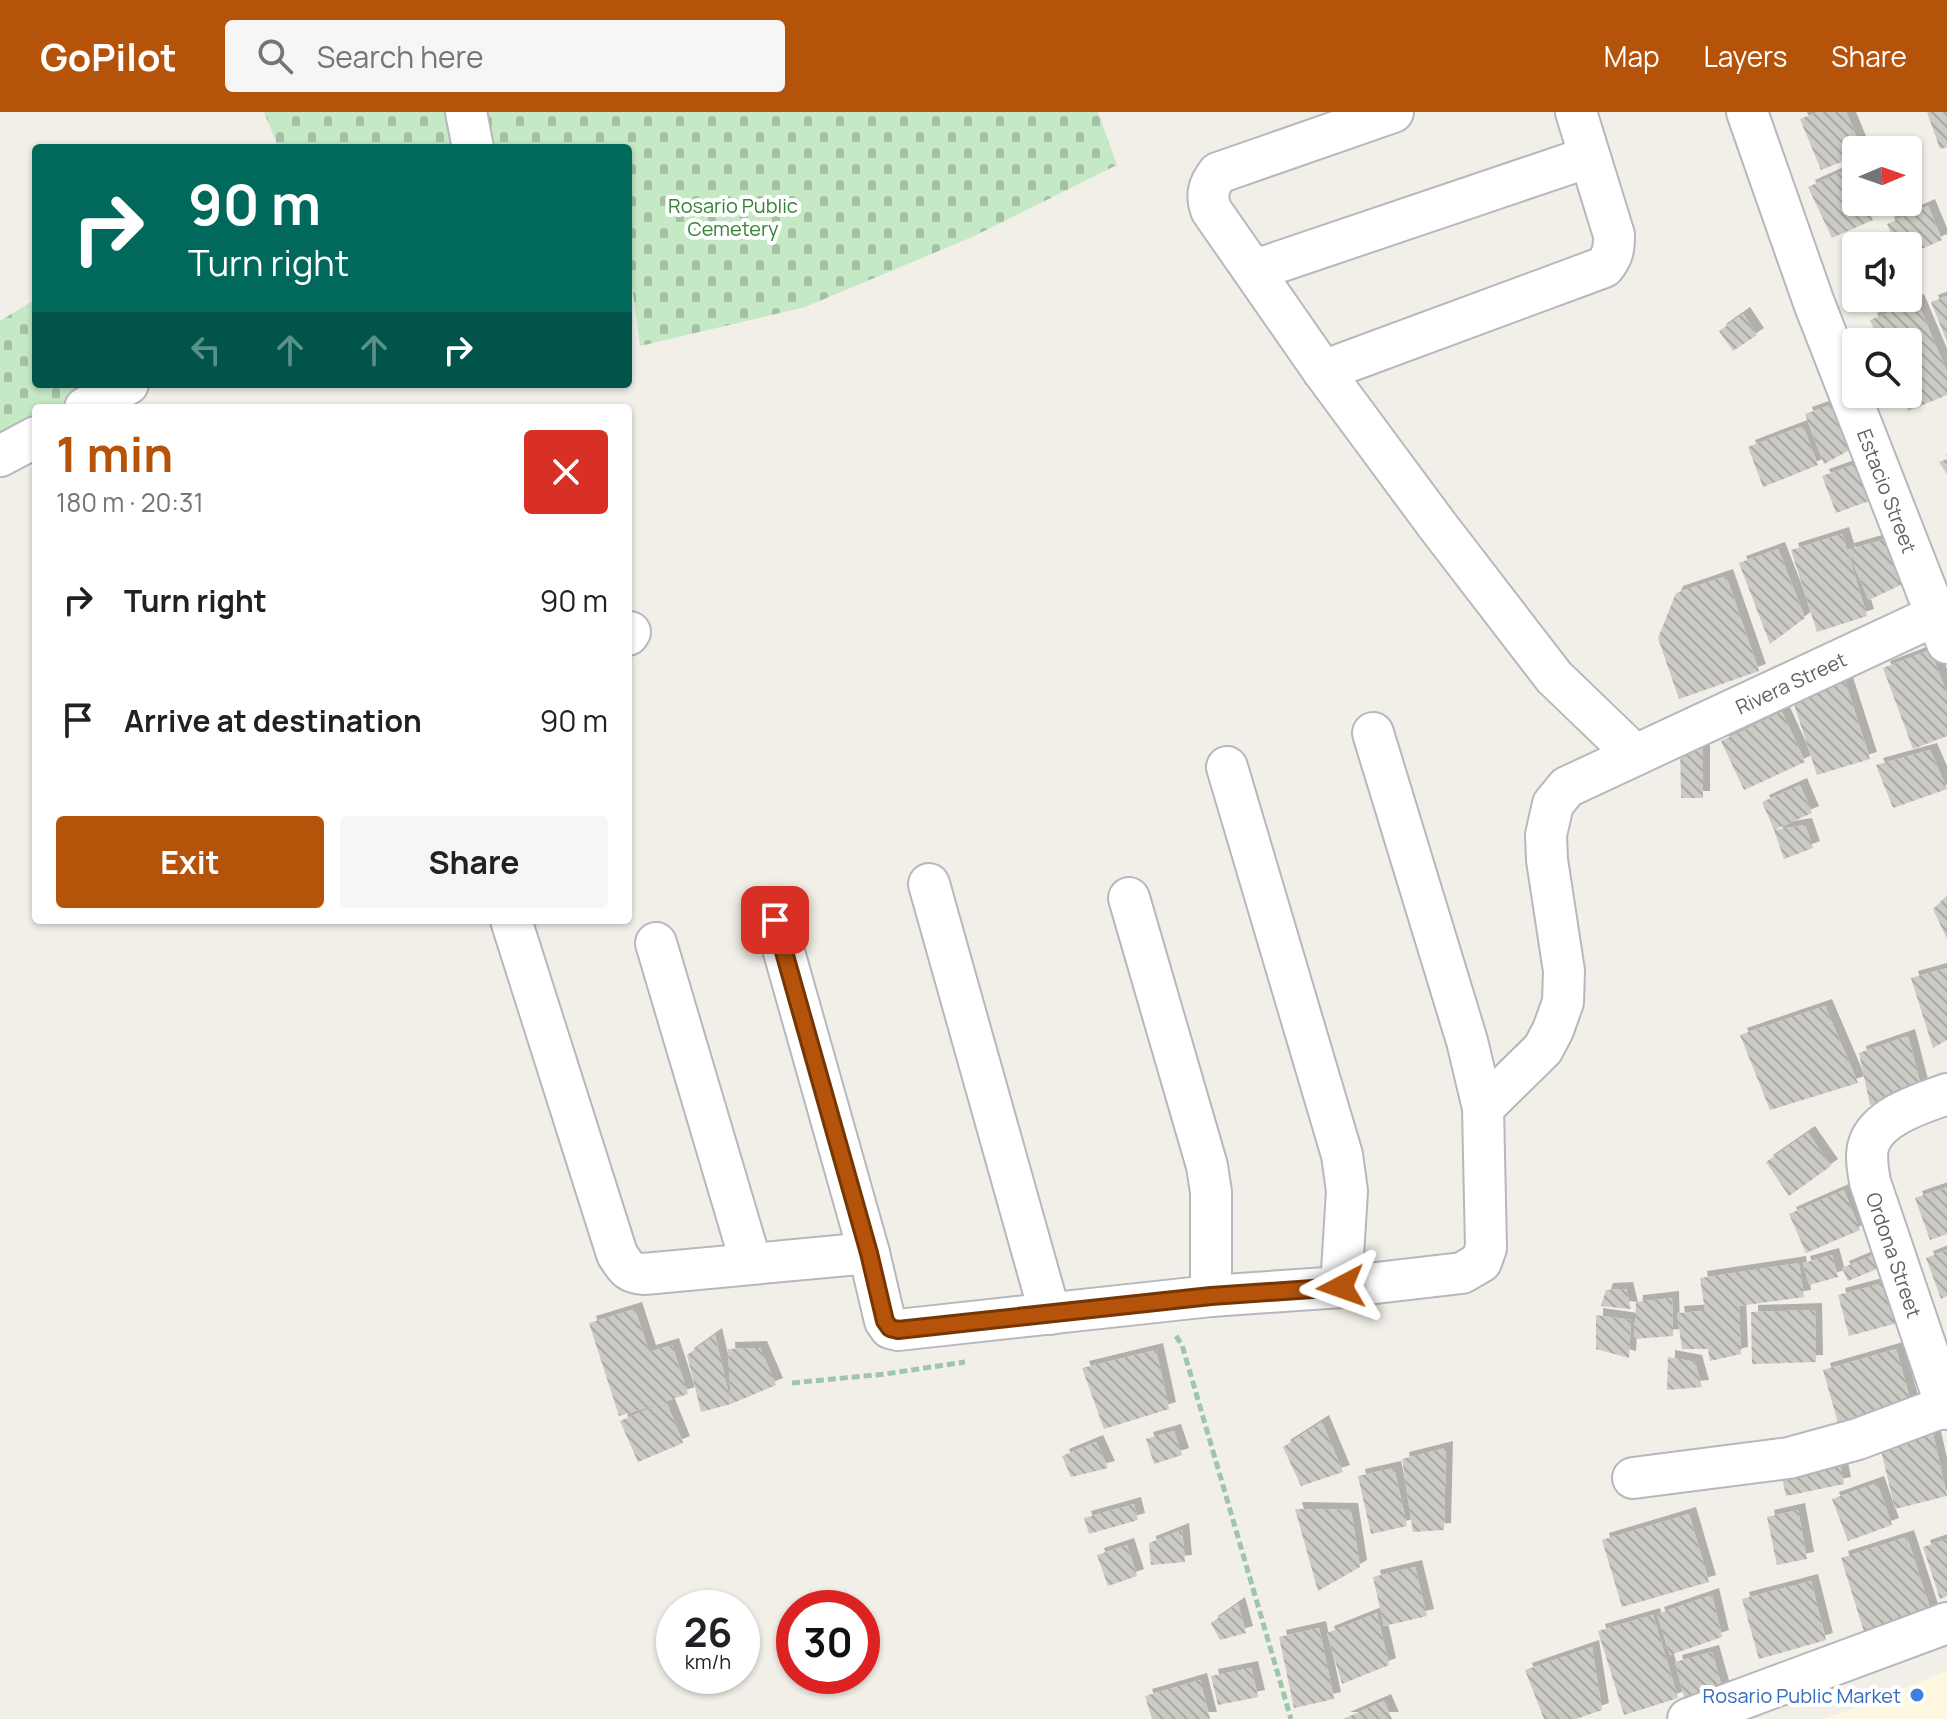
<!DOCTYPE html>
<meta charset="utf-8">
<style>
:root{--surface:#fff;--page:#f6f6f6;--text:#202124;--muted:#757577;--accent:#b45309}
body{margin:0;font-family:Manrope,sans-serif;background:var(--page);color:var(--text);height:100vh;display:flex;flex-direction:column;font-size:30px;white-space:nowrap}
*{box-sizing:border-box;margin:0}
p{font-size:26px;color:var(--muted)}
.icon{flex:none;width:44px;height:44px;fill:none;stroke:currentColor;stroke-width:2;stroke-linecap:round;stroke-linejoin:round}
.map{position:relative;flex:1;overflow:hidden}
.side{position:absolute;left:32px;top:292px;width:600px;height:520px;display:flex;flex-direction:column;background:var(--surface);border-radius:8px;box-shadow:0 2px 6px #0004}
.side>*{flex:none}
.top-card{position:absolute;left:32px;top:32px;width:600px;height:244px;border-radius:8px;box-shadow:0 2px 6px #0004;background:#00695c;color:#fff;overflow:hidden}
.needle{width:52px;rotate:88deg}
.buttons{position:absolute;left:1842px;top:24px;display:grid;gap:16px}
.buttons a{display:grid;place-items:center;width:80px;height:80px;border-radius:8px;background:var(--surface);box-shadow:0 2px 6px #0004;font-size:40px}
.speed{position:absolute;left:656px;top:1478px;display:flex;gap:16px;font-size:40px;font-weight:700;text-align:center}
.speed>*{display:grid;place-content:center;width:104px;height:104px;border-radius:50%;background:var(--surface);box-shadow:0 2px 6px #0004;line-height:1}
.speed small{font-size:20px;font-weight:400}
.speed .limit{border:12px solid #d22;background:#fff;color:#111}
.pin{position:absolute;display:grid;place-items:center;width:68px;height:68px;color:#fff;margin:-34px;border-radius:16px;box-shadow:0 4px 12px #0006}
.me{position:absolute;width:88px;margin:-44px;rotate:266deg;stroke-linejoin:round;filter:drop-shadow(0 0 6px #0008)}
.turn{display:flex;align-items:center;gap:28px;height:168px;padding:0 24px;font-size:36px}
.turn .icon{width:104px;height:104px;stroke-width:2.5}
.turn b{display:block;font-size:56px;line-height:68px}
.lanes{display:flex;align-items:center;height:76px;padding:0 24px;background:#0003;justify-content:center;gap:40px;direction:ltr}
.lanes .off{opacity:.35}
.round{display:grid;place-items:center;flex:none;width:84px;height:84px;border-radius:8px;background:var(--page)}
.overview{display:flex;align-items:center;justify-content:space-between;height:136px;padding:0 24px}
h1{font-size:48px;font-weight:700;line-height:60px;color:var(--accent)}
.primary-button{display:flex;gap:16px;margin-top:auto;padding:16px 24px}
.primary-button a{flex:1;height:92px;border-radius:8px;background:var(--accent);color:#fff;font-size:32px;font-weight:700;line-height:92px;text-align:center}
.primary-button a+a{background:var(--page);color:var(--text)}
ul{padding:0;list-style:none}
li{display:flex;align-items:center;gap:24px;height:120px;padding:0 24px}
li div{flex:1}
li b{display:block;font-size:30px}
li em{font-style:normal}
header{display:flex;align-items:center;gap:48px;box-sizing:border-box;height:112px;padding:0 40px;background:var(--accent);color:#fff}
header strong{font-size:38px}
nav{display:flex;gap:44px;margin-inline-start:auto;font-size:28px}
.search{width:560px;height:72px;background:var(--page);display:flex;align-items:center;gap:20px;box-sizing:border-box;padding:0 28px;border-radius:8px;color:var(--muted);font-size:30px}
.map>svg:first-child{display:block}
</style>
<header>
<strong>GoPilot</strong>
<div class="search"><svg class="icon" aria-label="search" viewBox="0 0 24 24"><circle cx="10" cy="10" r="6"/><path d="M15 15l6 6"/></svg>Search here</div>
<nav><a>Map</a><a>Layers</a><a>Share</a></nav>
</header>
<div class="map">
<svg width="1947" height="1607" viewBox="0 0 1947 1607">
<defs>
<pattern id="cemetery-stones" width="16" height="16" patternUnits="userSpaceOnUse" patternTransform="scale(2)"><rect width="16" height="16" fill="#c5e8c5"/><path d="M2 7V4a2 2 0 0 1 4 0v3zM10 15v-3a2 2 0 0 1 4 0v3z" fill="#a3c0a4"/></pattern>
<pattern id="building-back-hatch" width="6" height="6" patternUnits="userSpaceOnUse" patternTransform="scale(2)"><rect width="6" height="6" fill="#cccac5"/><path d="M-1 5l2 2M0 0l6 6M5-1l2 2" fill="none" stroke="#a9a8a4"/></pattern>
<filter id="shadow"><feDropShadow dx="7" dy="-7" stdDeviation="0" flood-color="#0004"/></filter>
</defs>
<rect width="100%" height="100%" fill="#f1efe8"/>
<!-- commercial -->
<path fill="#fef7e0" d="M1947 1559V1607H1825Z"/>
<!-- cemetery -->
<g fill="url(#cemetery-stones)">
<path d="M264 0H1098L1117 53 972 125 805 195 640 234 628 143V36H277L278 35Z"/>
<path d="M36 187V272H132L78 296H36V314L0 330V209Z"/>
</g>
<!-- building -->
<g fill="url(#building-back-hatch)" filter="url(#shadow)">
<path d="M1818 0H1846L1862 38H1856V44L1821 58 1800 7Z"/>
<path d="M1927 0H1947V35L1940 37Z"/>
<path d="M1850 56 1856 71V90H1865L1873 108 1832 126 1808 75Z"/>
<path d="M1928 94 1942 128 1908 143V134H1896L1887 112Z"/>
<path d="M1947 184V230L1931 190Z"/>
<path d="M1917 189 1947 260V283L1908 299 1901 282H1908V230H1879L1870 208Z"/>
<path d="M1743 202 1757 223 1733 239 1719 219Z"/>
<path d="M1839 290 1859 333 1824 352 1805 302Z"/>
<path d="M1803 314 1818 353 1763 375 1748 335Z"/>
<path d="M1947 347V362L1939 350Z"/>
<path d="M1867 348 1880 385 1836 401 1822 364Z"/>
<path d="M1842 422 1847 438 1889 426 1907 470 1869 488 1847 438 1867 504 1817 520 1791 438Z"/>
<path d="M1778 437 1805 506 1770 532 1739 451Z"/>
<path d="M1726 464 1759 559 1679 587 1658 526 1676 481Z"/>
<path d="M1930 538 1947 582V624L1913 637 1883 556Z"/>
<path d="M1845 569 1870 647 1817 663 1792 586Z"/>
<path d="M1782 600 1805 650 1744 678 1721 629Z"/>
<path d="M1680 630H1703V686H1681Z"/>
<path d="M1930 638 1947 677 1893 696 1876 653Z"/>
<path d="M1800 673 1812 701 1774 718 1762 690Z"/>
<path d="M1805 713 1813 736 1784 747 1774 718Z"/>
<path d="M1947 784V827L1933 797Z"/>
<path d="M1947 856V928L1933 936 1911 866Z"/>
<path d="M1825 894 1858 971 1770 998 1740 923Z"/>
<path d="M1908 924 1921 974 1870 993 1859 941Z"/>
<path d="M1808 1021 1831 1054 1789 1084 1766 1050Z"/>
<path d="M1947 1075V1122L1930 1128 1915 1086Z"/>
<path d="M1844 1078 1860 1118 1806 1141 1789 1102Z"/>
<path d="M1947 1138V1184L1941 1187 1926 1146Z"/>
<path d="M1880 1140 1886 1153 1848 1169 1842 1156Z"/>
<path d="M1832 1143 1838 1165 1809 1173 1803 1151Z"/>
<path d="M1799 1151 1804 1185 1739 1194 1741 1242 1710 1249 1708 1237H1682L1677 1201 1705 1199 1700 1166Z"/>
<path d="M1894 1168 1905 1209 1849 1224 1838 1183Z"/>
<path d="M1626 1177 1631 1197 1601 1194 1606 1178Z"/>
<path d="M1672 1186 1673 1224 1634 1227 1636 1190Z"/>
<path d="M635 1197 649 1240 672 1233 688 1282 666 1289 683 1331 638 1350 620 1309 662 1291 619 1304 589 1211Z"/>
<path d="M1815 1198 1816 1250 1752 1252 1751 1200Z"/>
<path d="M1596 1203 1631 1208 1629 1246 1596 1237Z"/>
<path d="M715 1223 731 1292 701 1300 687 1243Z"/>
<path d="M760 1236 776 1273 731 1292 728 1237Z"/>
<path d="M1896 1237 1911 1290 1838 1311 1823 1258Z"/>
<path d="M1156 1238 1169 1297 1104 1317 1082 1256Z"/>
<path d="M1668 1245 1695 1250 1702 1275 1667 1278Z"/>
<path d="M1322 1310 1343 1360 1301 1374 1283 1335Z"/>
<path d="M1931 1313 1947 1384 1895 1397 1878 1326Z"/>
<path d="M1174 1319 1182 1343 1154 1352 1146 1327Z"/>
<path d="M1096 1330 1108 1356 1071 1365 1062 1344Z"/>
<path d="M1446 1336 1444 1418 1413 1420 1402 1347Z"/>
<path d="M1837 1338 1844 1372 1786 1384 1779 1351Z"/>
<path d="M1394 1356 1407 1414 1371 1422 1358 1364Z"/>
<path d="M1877 1371 1892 1413 1848 1429 1832 1387Z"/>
<path d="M1134 1392 1138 1408 1089 1422 1084 1406Z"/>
<path d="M1295 1397 1351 1398 1360 1455 1318 1479Z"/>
<path d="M1798 1398 1807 1447 1777 1453 1767 1405Z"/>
<path d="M1689 1402 1709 1470 1622 1495 1602 1428Z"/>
<path d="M1182 1418 1185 1450 1151 1453 1149 1431Z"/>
<path d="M1907 1425 1932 1502 1865 1523 1841 1446Z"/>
<path d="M1947 1427V1484L1940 1487 1923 1435Z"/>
<path d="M1127 1433 1137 1464 1108 1474 1097 1443Z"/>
<path d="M1415 1455 1427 1504 1384 1514 1373 1465Z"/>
<path d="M1811 1469 1826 1528 1759 1547 1742 1487Z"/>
<path d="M1712 1483 1722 1525 1670 1543 1657 1502Z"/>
<path d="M1238 1492 1246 1521 1220 1528 1211 1511Z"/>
<path d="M1377 1501 1389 1553 1342 1572 1327 1521Z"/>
<path d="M1653 1503 1678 1586 1624 1603 1598 1519Z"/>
<path d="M1319 1516 1334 1587 1294 1596 1279 1525Z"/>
<path d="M1592 1535 1602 1598 1576 1607H1544L1525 1558Z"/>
<path d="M1712 1540 1723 1579 1685 1589 1675 1550Z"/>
<path d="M1251 1556 1258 1585 1218 1593 1211 1564Z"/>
<path d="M1200 1568 1210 1607H1152L1145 1584Z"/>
<path d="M1384 1589 1392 1607H1343Z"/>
</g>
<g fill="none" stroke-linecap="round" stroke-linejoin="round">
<!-- minor casing -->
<g stroke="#b5b8bc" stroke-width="44">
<g id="minor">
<path d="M466 0 473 36"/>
<path d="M1393 0 1218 61C1208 74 1206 83 1211 98L1323 259 1437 413 1554 565 1635 643"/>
<path d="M1747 0 1814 191 1947 531"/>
<path d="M1255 158 1589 45"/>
<path d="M1323 259 1604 155C1613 144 1614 137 1614 123L1576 0"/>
<path d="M85 296 128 272"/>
<path d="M0 344 36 325"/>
<path d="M628 523 630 520"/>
<path d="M1227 655 1342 1043 1347 1079 1341 1175"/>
<path d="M929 772 1050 1202"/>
<path d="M1129 786 1207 1054 1211 1080V1184"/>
<path d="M511 808 617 1142C626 1156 628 1161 644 1162L869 1141"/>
<path d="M775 808 869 1141 885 1209 890 1216 898 1218 1211 1184 1341 1175 1462 1161 1481 1150 1486 1136 1483 996 1467 929 1373 621"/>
<path d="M656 831 751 1151"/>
<path d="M1947 982C1922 991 1878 1004 1869 1032 1865 1043 1868 1058 1870 1070L1947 1297"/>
<path d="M1483 996 1543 937 1553 918 1563 890 1564 859 1547 748 1546 723 1553 692 1567 675 1947 498"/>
<path d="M1633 1366 1789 1346 1858 1327 1946 1294"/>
<path d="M1688 1607 1947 1511"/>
</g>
</g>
<!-- path -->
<g stroke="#9cc7a9" stroke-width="5" stroke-dasharray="8 4" stroke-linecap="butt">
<path d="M1176 1224 1182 1233 1291 1607"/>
<path d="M792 1271 885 1262 965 1250"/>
</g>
<!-- minor -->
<use href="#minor" stroke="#fff" stroke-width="40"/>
</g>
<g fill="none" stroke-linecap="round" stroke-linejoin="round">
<!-- route casing -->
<g stroke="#753606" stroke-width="20">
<path id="route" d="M775 808 869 1141 885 1209 890 1216 898 1218 1211 1184 1341 1175"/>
</g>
<!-- route -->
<use href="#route" stroke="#b45309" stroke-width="14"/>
</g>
<!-- markers -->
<circle fill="#3f7fe0" stroke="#fff" stroke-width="3" cx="1917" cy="1583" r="8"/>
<g text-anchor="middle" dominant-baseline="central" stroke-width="8" stroke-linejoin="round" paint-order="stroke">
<!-- park labels -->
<g font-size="20" fill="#348238" stroke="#fff">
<text x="733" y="93">Rosario Public<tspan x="733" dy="23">Cemetery</tspan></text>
</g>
<!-- street labels -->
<g font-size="20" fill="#5f6368" stroke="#fff">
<text transform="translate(1887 379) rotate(69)">Estacio Street</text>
<text transform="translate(1791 571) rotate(-25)">Rivera Street</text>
<text transform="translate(1894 1143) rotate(71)">Ordona Street</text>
</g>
<!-- shop labels -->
<g font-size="20" fill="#366cbe" stroke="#fff" text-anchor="end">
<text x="1901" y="1583">Rosario Public Market</text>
</g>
</g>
</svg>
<div class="buttons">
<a><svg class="needle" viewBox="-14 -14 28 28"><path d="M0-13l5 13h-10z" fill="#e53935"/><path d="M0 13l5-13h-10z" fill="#757577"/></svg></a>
<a><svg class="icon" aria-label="sound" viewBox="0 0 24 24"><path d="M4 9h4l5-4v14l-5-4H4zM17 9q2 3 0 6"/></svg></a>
<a><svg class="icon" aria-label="search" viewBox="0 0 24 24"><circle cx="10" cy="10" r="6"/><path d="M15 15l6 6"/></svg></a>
</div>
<div class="speed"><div>26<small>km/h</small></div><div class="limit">30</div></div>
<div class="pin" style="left:775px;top:808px;background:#d93025"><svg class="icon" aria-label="arrive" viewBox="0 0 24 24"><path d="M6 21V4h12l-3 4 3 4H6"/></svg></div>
<svg class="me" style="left:1341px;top:1175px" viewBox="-20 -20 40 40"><path d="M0-17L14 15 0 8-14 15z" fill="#b45309" stroke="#fff" stroke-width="4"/></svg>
<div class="top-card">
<div class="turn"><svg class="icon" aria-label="right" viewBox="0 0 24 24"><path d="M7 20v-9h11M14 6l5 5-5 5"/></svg><div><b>90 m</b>Turn right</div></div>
<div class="lanes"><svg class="icon off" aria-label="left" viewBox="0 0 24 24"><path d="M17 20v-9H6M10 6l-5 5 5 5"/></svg><svg class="icon off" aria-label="ahead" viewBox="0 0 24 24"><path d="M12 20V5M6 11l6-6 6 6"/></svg><svg class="icon off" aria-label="ahead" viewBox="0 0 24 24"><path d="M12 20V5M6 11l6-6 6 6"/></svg><svg class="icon" aria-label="right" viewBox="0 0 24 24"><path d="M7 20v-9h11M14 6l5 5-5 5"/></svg></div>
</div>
<section class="side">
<div class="overview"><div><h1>1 min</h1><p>180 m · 20:31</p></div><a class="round" style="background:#d93025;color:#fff"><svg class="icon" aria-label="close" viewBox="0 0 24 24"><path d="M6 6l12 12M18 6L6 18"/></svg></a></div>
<ul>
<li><svg class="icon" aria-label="right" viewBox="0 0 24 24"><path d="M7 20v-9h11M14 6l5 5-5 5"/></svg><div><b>Turn right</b></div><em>90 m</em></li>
<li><svg class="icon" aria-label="arrive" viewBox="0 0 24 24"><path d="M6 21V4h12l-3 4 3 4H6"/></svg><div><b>Arrive at destination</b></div><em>90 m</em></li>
</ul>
<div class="primary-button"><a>Exit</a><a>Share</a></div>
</section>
</div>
